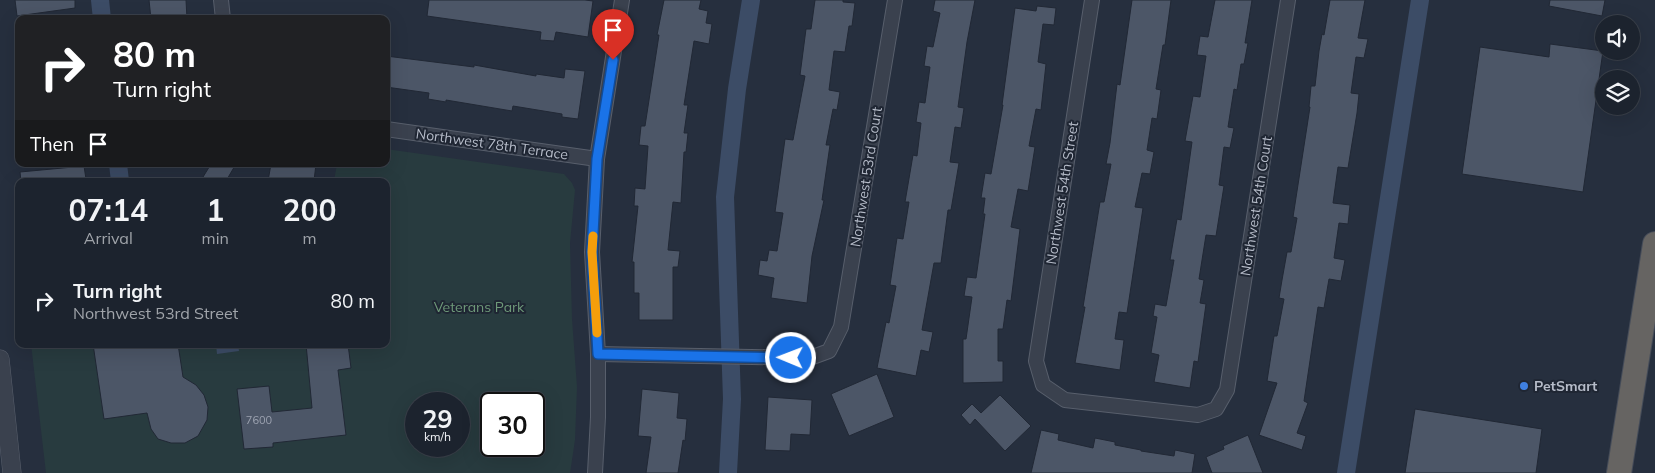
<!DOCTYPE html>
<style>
:root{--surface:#1c232e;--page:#292f3a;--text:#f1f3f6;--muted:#a0a4aa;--line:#3a404a}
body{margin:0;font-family:Mulish,sans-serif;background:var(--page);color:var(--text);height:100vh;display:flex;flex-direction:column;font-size:19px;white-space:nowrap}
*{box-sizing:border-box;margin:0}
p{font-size:16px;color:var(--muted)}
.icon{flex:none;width:28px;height:28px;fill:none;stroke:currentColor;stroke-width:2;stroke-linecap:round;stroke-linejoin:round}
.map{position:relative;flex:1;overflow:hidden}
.details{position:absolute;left:15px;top:178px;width:375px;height:170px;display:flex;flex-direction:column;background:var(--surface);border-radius:10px;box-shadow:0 5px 20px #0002,0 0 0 1px var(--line)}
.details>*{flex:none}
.guide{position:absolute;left:15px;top:15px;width:375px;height:152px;border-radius:10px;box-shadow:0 5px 20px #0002,0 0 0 1px var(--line);background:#202124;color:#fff;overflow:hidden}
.tools{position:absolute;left:1595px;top:15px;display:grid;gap:10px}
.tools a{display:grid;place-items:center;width:45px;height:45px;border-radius:50%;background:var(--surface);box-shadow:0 5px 20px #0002,0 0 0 1px var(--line);font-size:25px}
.speed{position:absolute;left:405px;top:392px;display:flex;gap:10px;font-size:25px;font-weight:700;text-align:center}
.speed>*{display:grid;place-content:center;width:65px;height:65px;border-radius:50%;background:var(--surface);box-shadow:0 5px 20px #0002,0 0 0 1px var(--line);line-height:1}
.speed small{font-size:12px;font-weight:400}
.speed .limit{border:2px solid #111;border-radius:8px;background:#fff;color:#111}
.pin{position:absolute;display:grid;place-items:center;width:42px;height:42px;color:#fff;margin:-51px -21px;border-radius:50% 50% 50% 0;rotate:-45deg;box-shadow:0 0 5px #0007}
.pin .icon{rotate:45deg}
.me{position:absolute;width:55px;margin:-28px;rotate:271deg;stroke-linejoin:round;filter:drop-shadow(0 0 4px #0008)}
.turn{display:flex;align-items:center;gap:18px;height:105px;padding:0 15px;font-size:22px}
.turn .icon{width:65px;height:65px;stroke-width:2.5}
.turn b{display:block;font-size:35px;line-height:42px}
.then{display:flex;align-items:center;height:48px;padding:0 15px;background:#0003;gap:10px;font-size:19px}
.eta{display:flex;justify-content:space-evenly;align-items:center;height:85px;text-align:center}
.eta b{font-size:30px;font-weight:700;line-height:35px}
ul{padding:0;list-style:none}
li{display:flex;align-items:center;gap:15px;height:75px;padding:0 15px}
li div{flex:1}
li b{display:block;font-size:19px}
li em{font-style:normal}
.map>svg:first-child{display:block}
</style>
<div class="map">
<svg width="1655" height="473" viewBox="0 0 1655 473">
<rect width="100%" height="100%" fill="#262f3e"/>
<!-- green -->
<path fill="#283b3f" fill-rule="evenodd" d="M386 149 564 174 572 183 575 190 570 243 572 319 577 387 575 440 570 473H46L31 344H386V181H334L337 164H386ZM416 404H459V446H416ZM491 404H534V446H491Z"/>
<!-- water -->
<path fill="#3c4c66" d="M216 344H238L239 351 217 354Z"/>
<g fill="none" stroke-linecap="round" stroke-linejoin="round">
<!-- canal -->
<g stroke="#3c4c66" stroke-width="18">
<path d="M100 0 102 19"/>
<path d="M118 164 120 181"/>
<path d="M728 473 732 399 725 197 737 89 751 0"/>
<path d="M1346 473 1420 0"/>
</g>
</g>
<!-- building -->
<g fill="#4c5667" stroke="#212835">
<path d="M15 0H75V8L17 16Z"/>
<path d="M149 0H186L187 19H151Z"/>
<path d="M429 0H585L593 1 588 37 556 32 554 41 540 40 541 32 427 16Z"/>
<path d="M664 0H701L699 9 708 11 706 23 712 24 709 44 694 41 684 105H688L684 133H688L686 152H684L681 203 673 202 668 250 680 251 678 267H673V320H639V293H634V262H632L638 206H634L635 188 645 189 648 146 639 145 641 126H645L659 35H657Z"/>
<path d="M815 0H843V2L855 3 852 26H849L845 52 834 51 829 90 840 92 837 110 833 109 826 145H830L822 200H824L812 256 807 303 771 298 774 278 758 275 760 260 767 261 769 250 777 251 783 213 775 212 785 139 793 140 805 76 800 75 806 29H811Z"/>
<path d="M935 0H975L967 42 958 107 964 108 961 128 955 127 950 162 959 163 951 210H948L941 263H934L922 330 933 332 929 352 921 350 916 376 877 368 886 322 889 323 896 286 890 285 897 238 903 239 909 202H905L913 155 917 156 921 123 916 122 919 102 925 103 930 67 924 66 927 46 933 47 940 13 933 11Z"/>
<path d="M1132 0H1171L1165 45H1163L1156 89 1161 90 1157 119 1152 118 1147 150 1154 152 1150 174 1142 173 1135 207 1143 208 1127 313 1119 312 1115 339 1124 340 1120 370 1075 363 1085 307H1083L1100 202H1104L1111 164H1106L1110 143 1117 84 1120 85Z"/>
<path d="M1215 0H1252L1245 43H1248L1244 64H1241L1237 90 1234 89 1228 127 1234 128 1230 148 1224 147 1219 185 1224 186 1216 236 1206 235 1199 279 1204 280 1200 303 1206 304 1198 362 1194 361 1190 388 1154 382 1159 355 1151 353 1157 317 1153 316 1155 304 1166 306 1174 260H1170L1177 219 1181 220 1192 142 1185 141 1193 96 1200 97 1206 56 1197 55 1200 36 1208 37Z"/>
<path d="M1330 0H1365L1358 38 1368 39 1364 58 1356 57 1351 93 1359 94 1357 113 1348 168 1338 167 1333 203 1350 205 1348 224 1339 223 1334 258 1345 260 1341 281 1329 279 1324 308 1318 307 1304 401 1308 403 1297 433 1306 436 1302 450 1259 435 1277 383 1267 381 1274 336H1277L1284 299 1279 298 1282 280 1287 252H1291L1297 218 1293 217 1310 107H1309L1311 86H1315L1319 51 1322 34 1324 35Z"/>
<path d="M1550 0H1605L1602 16 1549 6Z"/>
<path d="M1037 6 1056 8 1054 25 1043 24 1038 62 1046 64 1041 110 1036 109 1029 146 1035 147 1028 191 1018 189 1011 227 1020 229 1011 301 1007 300 1003 329H998V361H1003V382L963 383V339H966L972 297 964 296 967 277 976 278 985 214H983L985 198H981L985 173 991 174 1003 105H1002L1015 8 1036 11Z"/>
<path d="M1550 44 1603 51 1583 192 1462 174 1480 47 1549 57Z"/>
<path d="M386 56 474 67V65L536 76V74L564 78 565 69 585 71 578 119 562 117V114L513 106 512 111 446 100V102L428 99 429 93 386 87Z"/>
<path d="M211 164H236L226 181H210L203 177Z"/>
<path d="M271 164H316L314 181H268Z"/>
<path d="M84 166 86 179H82V181H21L20 172Z"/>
<path d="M93 344H178L183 377 196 385 204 395 208 407 207 420 198 436 185 443H171L158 439 151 429 147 413 104 419Z"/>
<path d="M306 344H348L351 368 338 370 346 435 273 443V447L244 449 237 389 269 386 272 412 312 408Z"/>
<path d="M877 374 894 417 849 436 831 394Z"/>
<path d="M642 389 679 393 677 418 687 419 685 441 683 440 678 473H646L651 437 638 436Z"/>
<path d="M1000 395 1031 426 1005 451 975 419 970 425 961 415 972 404 981 413Z"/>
<path d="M768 397 812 400 810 435 791 434 790 451 765 450Z"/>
<path d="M1415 409 1542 429 1536 473H1405Z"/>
<path d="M1041 430 1059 434 1058 440 1093 448 1095 438 1115 442V445L1141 450V451L1174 456 1175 450 1195 454 1192 473H1031Z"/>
<path d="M1248 435 1263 473H1212L1206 457 1224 449 1223 446Z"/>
</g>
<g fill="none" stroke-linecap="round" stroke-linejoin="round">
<!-- minor casing -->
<g stroke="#585f6c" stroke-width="16">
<g id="minor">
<path d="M221 0 223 19"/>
<path d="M1092 0 1036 361 1043 385 1065 400 1198 415 1216 409 1227 390 1288 0"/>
<path d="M386 129 597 159"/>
<path d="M598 354 810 358 829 351 841 327 895 0"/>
<path d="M595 473 598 417V354L592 252 597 159 622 0"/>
</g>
</g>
<!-- tertiary casing -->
<g stroke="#585f6c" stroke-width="19">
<path id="tertiary" d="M0 359 12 473"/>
</g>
<!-- trunk casing -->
<g stroke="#454c59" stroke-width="26">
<path id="trunk" d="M1619 473 1655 244"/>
</g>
<!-- minor -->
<use href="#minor" stroke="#3a414e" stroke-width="14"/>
<!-- tertiary -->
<use href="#tertiary" stroke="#3a414e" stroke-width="18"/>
<!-- trunk -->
<use href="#trunk" stroke="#666462" stroke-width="24"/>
</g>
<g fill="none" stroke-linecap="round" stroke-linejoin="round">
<!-- route casing -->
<g stroke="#114b97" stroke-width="12">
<path id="route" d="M613 60 597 159 592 252 598 354 791 358"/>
</g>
<!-- route -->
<use href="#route" stroke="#1a73e8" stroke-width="9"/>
<!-- slow -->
<path stroke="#f59e0b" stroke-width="9" d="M593 236 592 252 597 333"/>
</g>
<!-- markers -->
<circle fill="#3f7fe0" stroke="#1f2633" stroke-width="2" cx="1524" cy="386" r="5"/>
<g text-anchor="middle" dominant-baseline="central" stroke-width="4" stroke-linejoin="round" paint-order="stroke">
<!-- number labels -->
<g font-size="11" fill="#9ca2b0">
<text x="259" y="420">7600</text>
</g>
<!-- street labels -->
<g font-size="14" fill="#b6bcc9" stroke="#1f2633">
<text transform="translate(492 144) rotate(8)">Northwest 78th Terrace</text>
<text transform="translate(866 177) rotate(-81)">Northwest 53rd Court</text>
<text transform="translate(1062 193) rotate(-81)">Northwest 54th Street</text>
<text transform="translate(1256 206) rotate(-81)">Northwest 54th Court</text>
</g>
<!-- park labels -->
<g font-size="14" fill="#6e9979" stroke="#1f2633">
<text x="479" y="307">Veterans Park</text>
</g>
<!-- poi labels -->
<g font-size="14" font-weight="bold" fill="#b6bcc9" stroke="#1f2633" text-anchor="start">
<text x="1534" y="386">PetSmart</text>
</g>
</g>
</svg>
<div class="tools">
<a><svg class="icon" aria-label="sound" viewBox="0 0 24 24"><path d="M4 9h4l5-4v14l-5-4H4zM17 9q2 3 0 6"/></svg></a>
<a><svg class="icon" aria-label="layers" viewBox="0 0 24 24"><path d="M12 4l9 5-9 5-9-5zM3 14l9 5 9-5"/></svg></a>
</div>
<div class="speed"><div>29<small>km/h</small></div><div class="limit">30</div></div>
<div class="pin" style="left:613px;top:60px;background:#d93025"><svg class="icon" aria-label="arrive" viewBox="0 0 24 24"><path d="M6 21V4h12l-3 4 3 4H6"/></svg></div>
<svg class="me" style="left:791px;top:358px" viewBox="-20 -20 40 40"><circle r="17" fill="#1a73e8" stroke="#fff" stroke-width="3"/><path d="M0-11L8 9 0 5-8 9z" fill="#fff"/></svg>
<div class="guide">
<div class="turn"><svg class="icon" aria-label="right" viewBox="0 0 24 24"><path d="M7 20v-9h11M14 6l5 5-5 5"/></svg><div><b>80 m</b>Turn right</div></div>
<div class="then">Then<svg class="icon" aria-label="arrive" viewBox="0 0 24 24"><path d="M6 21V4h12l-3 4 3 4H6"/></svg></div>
</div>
<section class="details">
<div class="eta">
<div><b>07:14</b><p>Arrival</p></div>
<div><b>1</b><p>min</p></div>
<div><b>200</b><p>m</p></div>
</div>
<ul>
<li><svg class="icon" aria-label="right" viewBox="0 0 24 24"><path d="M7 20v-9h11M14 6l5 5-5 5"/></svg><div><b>Turn right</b><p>Northwest 53rd Street</p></div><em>80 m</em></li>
</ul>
</section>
</div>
